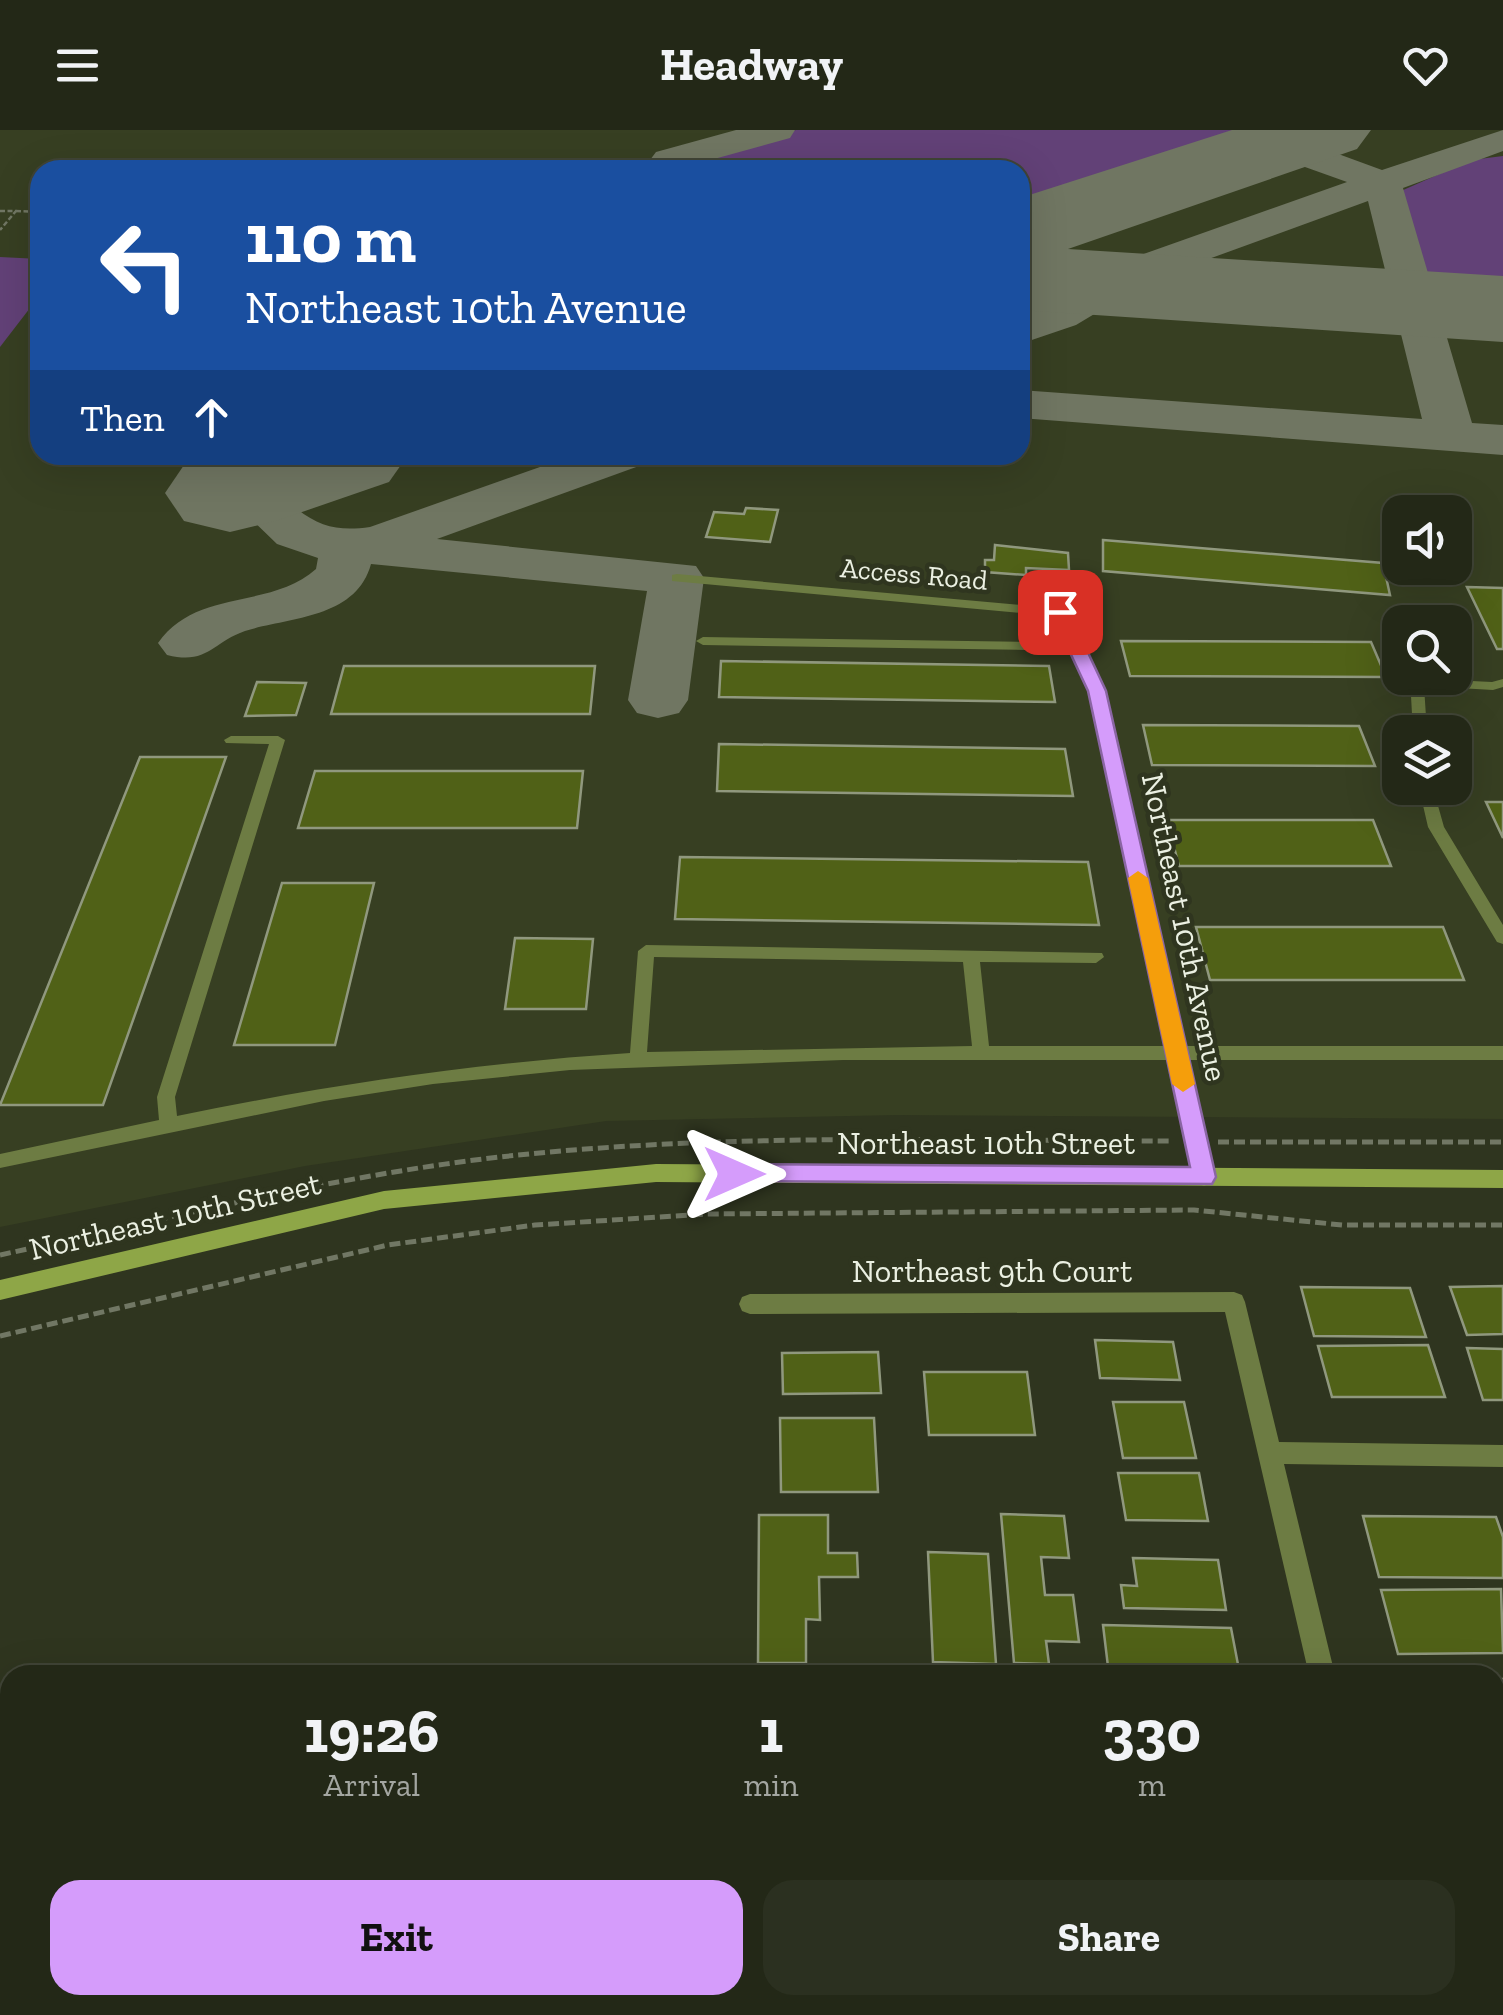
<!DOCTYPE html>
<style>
:root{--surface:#232817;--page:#2b3020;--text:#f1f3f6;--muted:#a3a6a1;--line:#404436;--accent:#d59cfb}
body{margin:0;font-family:"Zilla Slab",serif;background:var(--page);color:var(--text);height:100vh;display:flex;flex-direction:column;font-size:38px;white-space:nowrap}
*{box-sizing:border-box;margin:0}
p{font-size:32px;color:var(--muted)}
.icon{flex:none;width:55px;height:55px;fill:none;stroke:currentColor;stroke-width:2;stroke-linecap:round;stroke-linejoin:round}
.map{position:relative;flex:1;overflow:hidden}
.details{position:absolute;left:0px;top:1535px;width:1505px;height:350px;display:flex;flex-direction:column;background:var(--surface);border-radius:30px 30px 0 0;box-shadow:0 10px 40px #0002,0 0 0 2px var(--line)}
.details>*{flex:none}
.hud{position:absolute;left:30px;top:30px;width:1000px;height:305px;border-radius:30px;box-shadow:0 10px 40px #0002,0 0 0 2px var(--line);background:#1a4fa0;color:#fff;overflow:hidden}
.controls{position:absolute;left:1382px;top:365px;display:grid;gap:20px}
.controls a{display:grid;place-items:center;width:90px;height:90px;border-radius:20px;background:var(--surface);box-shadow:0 10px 40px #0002,0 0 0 2px var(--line);font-size:50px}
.pin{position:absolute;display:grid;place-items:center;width:85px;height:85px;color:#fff;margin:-42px;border-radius:20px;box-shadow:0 5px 15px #0006}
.me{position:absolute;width:110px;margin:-55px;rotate:90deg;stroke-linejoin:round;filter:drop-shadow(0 0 8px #0008)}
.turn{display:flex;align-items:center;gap:35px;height:210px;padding:0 50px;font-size:45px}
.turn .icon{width:130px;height:130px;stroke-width:2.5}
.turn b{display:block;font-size:70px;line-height:85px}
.then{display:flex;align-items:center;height:95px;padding:0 50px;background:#0003;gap:20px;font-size:38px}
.eta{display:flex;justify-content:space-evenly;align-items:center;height:170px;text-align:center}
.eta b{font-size:60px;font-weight:800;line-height:70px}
.action{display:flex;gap:20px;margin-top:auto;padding:20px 50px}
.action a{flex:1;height:115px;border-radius:30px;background:var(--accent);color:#111;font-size:40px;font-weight:800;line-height:115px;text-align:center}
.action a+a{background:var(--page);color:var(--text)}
header{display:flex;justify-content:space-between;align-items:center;height:130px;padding:0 50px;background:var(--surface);font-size:45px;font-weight:800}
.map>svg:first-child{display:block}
</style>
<header><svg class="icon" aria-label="menu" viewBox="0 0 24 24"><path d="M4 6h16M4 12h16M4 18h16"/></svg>Headway<svg class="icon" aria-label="heart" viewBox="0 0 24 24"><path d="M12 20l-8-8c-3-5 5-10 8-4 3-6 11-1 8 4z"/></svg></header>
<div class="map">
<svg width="1503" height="1885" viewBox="0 0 1503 1885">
<rect width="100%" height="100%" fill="#2f351f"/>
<!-- built -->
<path fill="#373f22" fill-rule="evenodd" d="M0 0H1503V989L897 985 606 991 305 1036 0 1097ZM40 40H1020V325H40ZM1400 382H1455V438H1400ZM1400 492H1455V548H1400ZM1400 602H1455V658H1400Z"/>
<!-- green -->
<g fill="#624177">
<path d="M796 0H1242L1020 71V40H689L711 24Z"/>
<path d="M1503 26V161L1447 156 1426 145 1401 61 1471 30Z"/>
<path d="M0 127 40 129V165L0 217Z"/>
</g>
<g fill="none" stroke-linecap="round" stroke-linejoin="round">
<!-- taxiway -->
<g fill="#707662" fill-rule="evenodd">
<path d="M736 0H795L790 8 674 40 656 38 650 30 656 22Z"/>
<path d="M1503 0V21L1403 58 1472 293 1503 295V325L1020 288V260L1422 289 1368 71 1151 150 1076 195 1020 214V186L1121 132 1347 52 1266 23 1261 15 1266 7H1292L1382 40Z"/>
<path d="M300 325 322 328 329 339 322 350 296 365 297 379C321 398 341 401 370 397L574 325H646L639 336 437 409 696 436 704 448 688 570 679 583 658 588 637 583 628 570 647 461 371 434C356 489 289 487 245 501 211 513 208 535 167 525L158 513C196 458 270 480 316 439L318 428 277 414 246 384C243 348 267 333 300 325Z"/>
</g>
<!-- runway -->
<g fill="#707662" fill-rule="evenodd">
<path d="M1232 0H1371L1357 19 1068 119 1503 146V212L1020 180V68Z"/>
<path d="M217 325H408L389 352 276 391 230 402 184 391 165 363 184 335Z"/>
</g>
</g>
<!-- building -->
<g fill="#506117" stroke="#90987e" stroke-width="2.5">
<path d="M746 378 778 380 770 412 706 407 714 382 744 384Z"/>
<path d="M1103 410 1383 433 1390 465 1103 441Z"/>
<path d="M995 415 1068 423 1069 440 1026 438V445L985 442V430H994Z"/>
<path d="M1467 457 1503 458V519H1497Z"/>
<path d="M1121 511 1371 512 1386 547 1130 546Z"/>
<path d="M721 531 1049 536 1055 572 719 567Z"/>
<path d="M344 536H595L590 584H331Z"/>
<path d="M257 552 306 553 296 585 245 586Z"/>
<path d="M1143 595 1359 596 1375 636 1152 635Z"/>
<path d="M719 614 1065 619 1073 666 717 661Z"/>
<path d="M140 627H226L103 975H0Z"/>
<path d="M315 641H583L577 698H298Z"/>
<path d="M1486 672H1503V708Z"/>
<path d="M1167 690H1373L1391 736H1179Z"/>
<path d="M680 727 1088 732 1099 795 675 789Z"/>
<path d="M282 753H374L335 915H234Z"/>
<path d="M1196 797H1443L1464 850H1210Z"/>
<path d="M515 808 593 809 586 879H505Z"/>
<path d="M1503 1156V1204L1467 1205 1450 1157Z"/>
<path d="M1301 1157 1410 1158 1426 1207 1314 1206Z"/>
<path d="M1095 1210 1173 1212 1180 1250 1100 1248Z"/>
<path d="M1428 1215 1445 1267H1332L1318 1216Z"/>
<path d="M1467 1218 1503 1219V1270H1483Z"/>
<path d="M878 1222 881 1263 783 1264 782 1223Z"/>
<path d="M924 1242H1027L1035 1305H929Z"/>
<path d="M1113 1272H1184L1196 1328H1123Z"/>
<path d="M780 1288H874L878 1362H781Z"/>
<path d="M1118 1343H1199L1208 1391 1126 1390Z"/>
<path d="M1001 1384 1064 1386 1069 1428 1041 1427 1045 1465H1073L1079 1512 1046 1511 1049 1534 1014 1533Z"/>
<path d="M759 1385H828V1423H857L858 1447H819L820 1490 806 1489V1533H758Z"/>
<path d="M1363 1386 1496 1387 1503 1407V1448L1379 1447Z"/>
<path d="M928 1422 988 1424 996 1534 933 1532Z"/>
<path d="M1133 1428 1218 1430 1226 1480 1124 1478 1121 1455 1137 1456Z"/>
<path d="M1501 1459 1503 1523 1398 1524 1381 1460Z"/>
<path d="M1103 1495 1231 1498 1240 1545H1109Z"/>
<rect x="1495" y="1549" width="8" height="71"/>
<rect x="1495" y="1633" width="8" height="74"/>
<rect x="1495" y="1735" width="8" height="110"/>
<path d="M957 1875H1033L1034 1881 957 1883Z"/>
<path d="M1064 1875H1128L1130 1885H1065Z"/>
</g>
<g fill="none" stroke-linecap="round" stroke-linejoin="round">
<!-- path-far1 -->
<g stroke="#717764" stroke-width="2.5" stroke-dasharray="5 2.5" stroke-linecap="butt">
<path d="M0 81H16L0 100"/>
<path d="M16 81 40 82"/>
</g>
<!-- path -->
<g stroke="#717764" stroke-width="5" stroke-dasharray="11 5" stroke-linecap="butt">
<path d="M1218 1012H1503"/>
<path d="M0 1125C162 1090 325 1048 491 1028 716 1002 945 1011 1172 1011"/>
<path d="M0 1206 388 1115 535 1095 707 1084 1194 1080 1342 1095H1503"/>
</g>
<!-- lane -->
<g fill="#6d7c43" fill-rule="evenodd">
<path d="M1073 506 1080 510 1078 513 1028 520 703 515 696 511 703 507 1028 512Z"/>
<path d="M1410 548 1492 552 1503 549V557L1493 560 1424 556 1427 602H1413Z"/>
<path d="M231 606H278L285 610 175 967 177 986C327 955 476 933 630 923L638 821 646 815 1102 823 1104 827 1096 833 980 832 989 916H1503V930H843L570 940 433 954 324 971 0 1038V1024L159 990 157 967 269 614 226 613 224 610ZM654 827 963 832 972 916 647 922Z"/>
<path d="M1419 658H1433L1444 697 1503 795V814L1497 812 1428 697Z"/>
<rect x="0" y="1790" width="10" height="26"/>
</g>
<!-- street -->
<g fill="#6d7c43" fill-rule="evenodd">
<path d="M677 444 1065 479 1105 561 1215 1047 1211 1053 1204 1056 1197 1053 1193 1047 1089 561 1054 486 672 451V445Z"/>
<path d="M1234 1162 1242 1165 1245 1172 1279 1312 1503 1315V1337L1284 1334 1335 1545H1309L1225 1182 750 1184 742 1181 739 1174 742 1167 750 1164Z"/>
<path d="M674 1875H704L703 1885H673Z"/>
<path d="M1385 1875H1415L1417 1885H1387Z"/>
</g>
<!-- secondary -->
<path fill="#8ea647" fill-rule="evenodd" d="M656 1034 1503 1040V1058L656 1052 384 1079 0 1170V1150L384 1061Z"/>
</g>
<!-- route -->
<path fill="#d59cfb" stroke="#8a65a3" stroke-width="2.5" d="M1060 477 1069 482 1106 561 1216 1047 1212 1054 726 1051 722 1044 734 1034 1190 1037 1088 561 1051 482Z"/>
<!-- slow -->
<path fill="#f59e0b" d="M1138 741 1148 748 1195 954 1183 962 1172 954 1128 748Z"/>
<g text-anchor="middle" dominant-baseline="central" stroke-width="9" stroke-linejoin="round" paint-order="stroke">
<!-- far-street labels -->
<g font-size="28" fill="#ebf0e2" stroke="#2f351f">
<text transform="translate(914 444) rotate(5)">Access Road</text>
</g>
<!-- street labels -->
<g font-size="32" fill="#ebf0e2" stroke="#2f351f">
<text transform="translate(1185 797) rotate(78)">Northeast 10th Avenue</text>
<text x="986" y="1013">Northeast 10th Street</text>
<text transform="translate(175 1086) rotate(-13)">Northeast 10th Street</text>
<text x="992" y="1141">Northeast 9th Court</text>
</g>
</g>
</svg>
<div class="controls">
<a><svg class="icon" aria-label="sound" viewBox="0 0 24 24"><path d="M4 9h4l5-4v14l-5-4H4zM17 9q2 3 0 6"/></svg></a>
<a><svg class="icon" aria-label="search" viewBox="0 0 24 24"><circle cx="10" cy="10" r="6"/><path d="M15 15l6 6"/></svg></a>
<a><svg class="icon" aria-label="layers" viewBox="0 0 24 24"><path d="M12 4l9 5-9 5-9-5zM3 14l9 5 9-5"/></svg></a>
</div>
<div class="pin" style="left:1060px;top:482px;background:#d93025"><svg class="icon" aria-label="arrive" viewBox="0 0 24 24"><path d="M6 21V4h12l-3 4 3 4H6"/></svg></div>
<svg class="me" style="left:734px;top:1044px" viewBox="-20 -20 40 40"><path d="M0-17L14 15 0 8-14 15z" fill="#d59cfb" stroke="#fff" stroke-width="4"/></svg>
<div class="hud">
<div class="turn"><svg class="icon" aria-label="left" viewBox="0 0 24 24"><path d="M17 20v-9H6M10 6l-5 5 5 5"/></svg><div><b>110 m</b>Northeast 10th Avenue</div></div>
<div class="then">Then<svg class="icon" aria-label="ahead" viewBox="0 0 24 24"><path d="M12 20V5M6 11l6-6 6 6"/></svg></div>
</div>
<section class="details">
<div class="eta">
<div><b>19:26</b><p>Arrival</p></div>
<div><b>1</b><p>min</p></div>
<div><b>330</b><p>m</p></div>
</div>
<div class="action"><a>Exit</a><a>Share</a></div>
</section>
</div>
